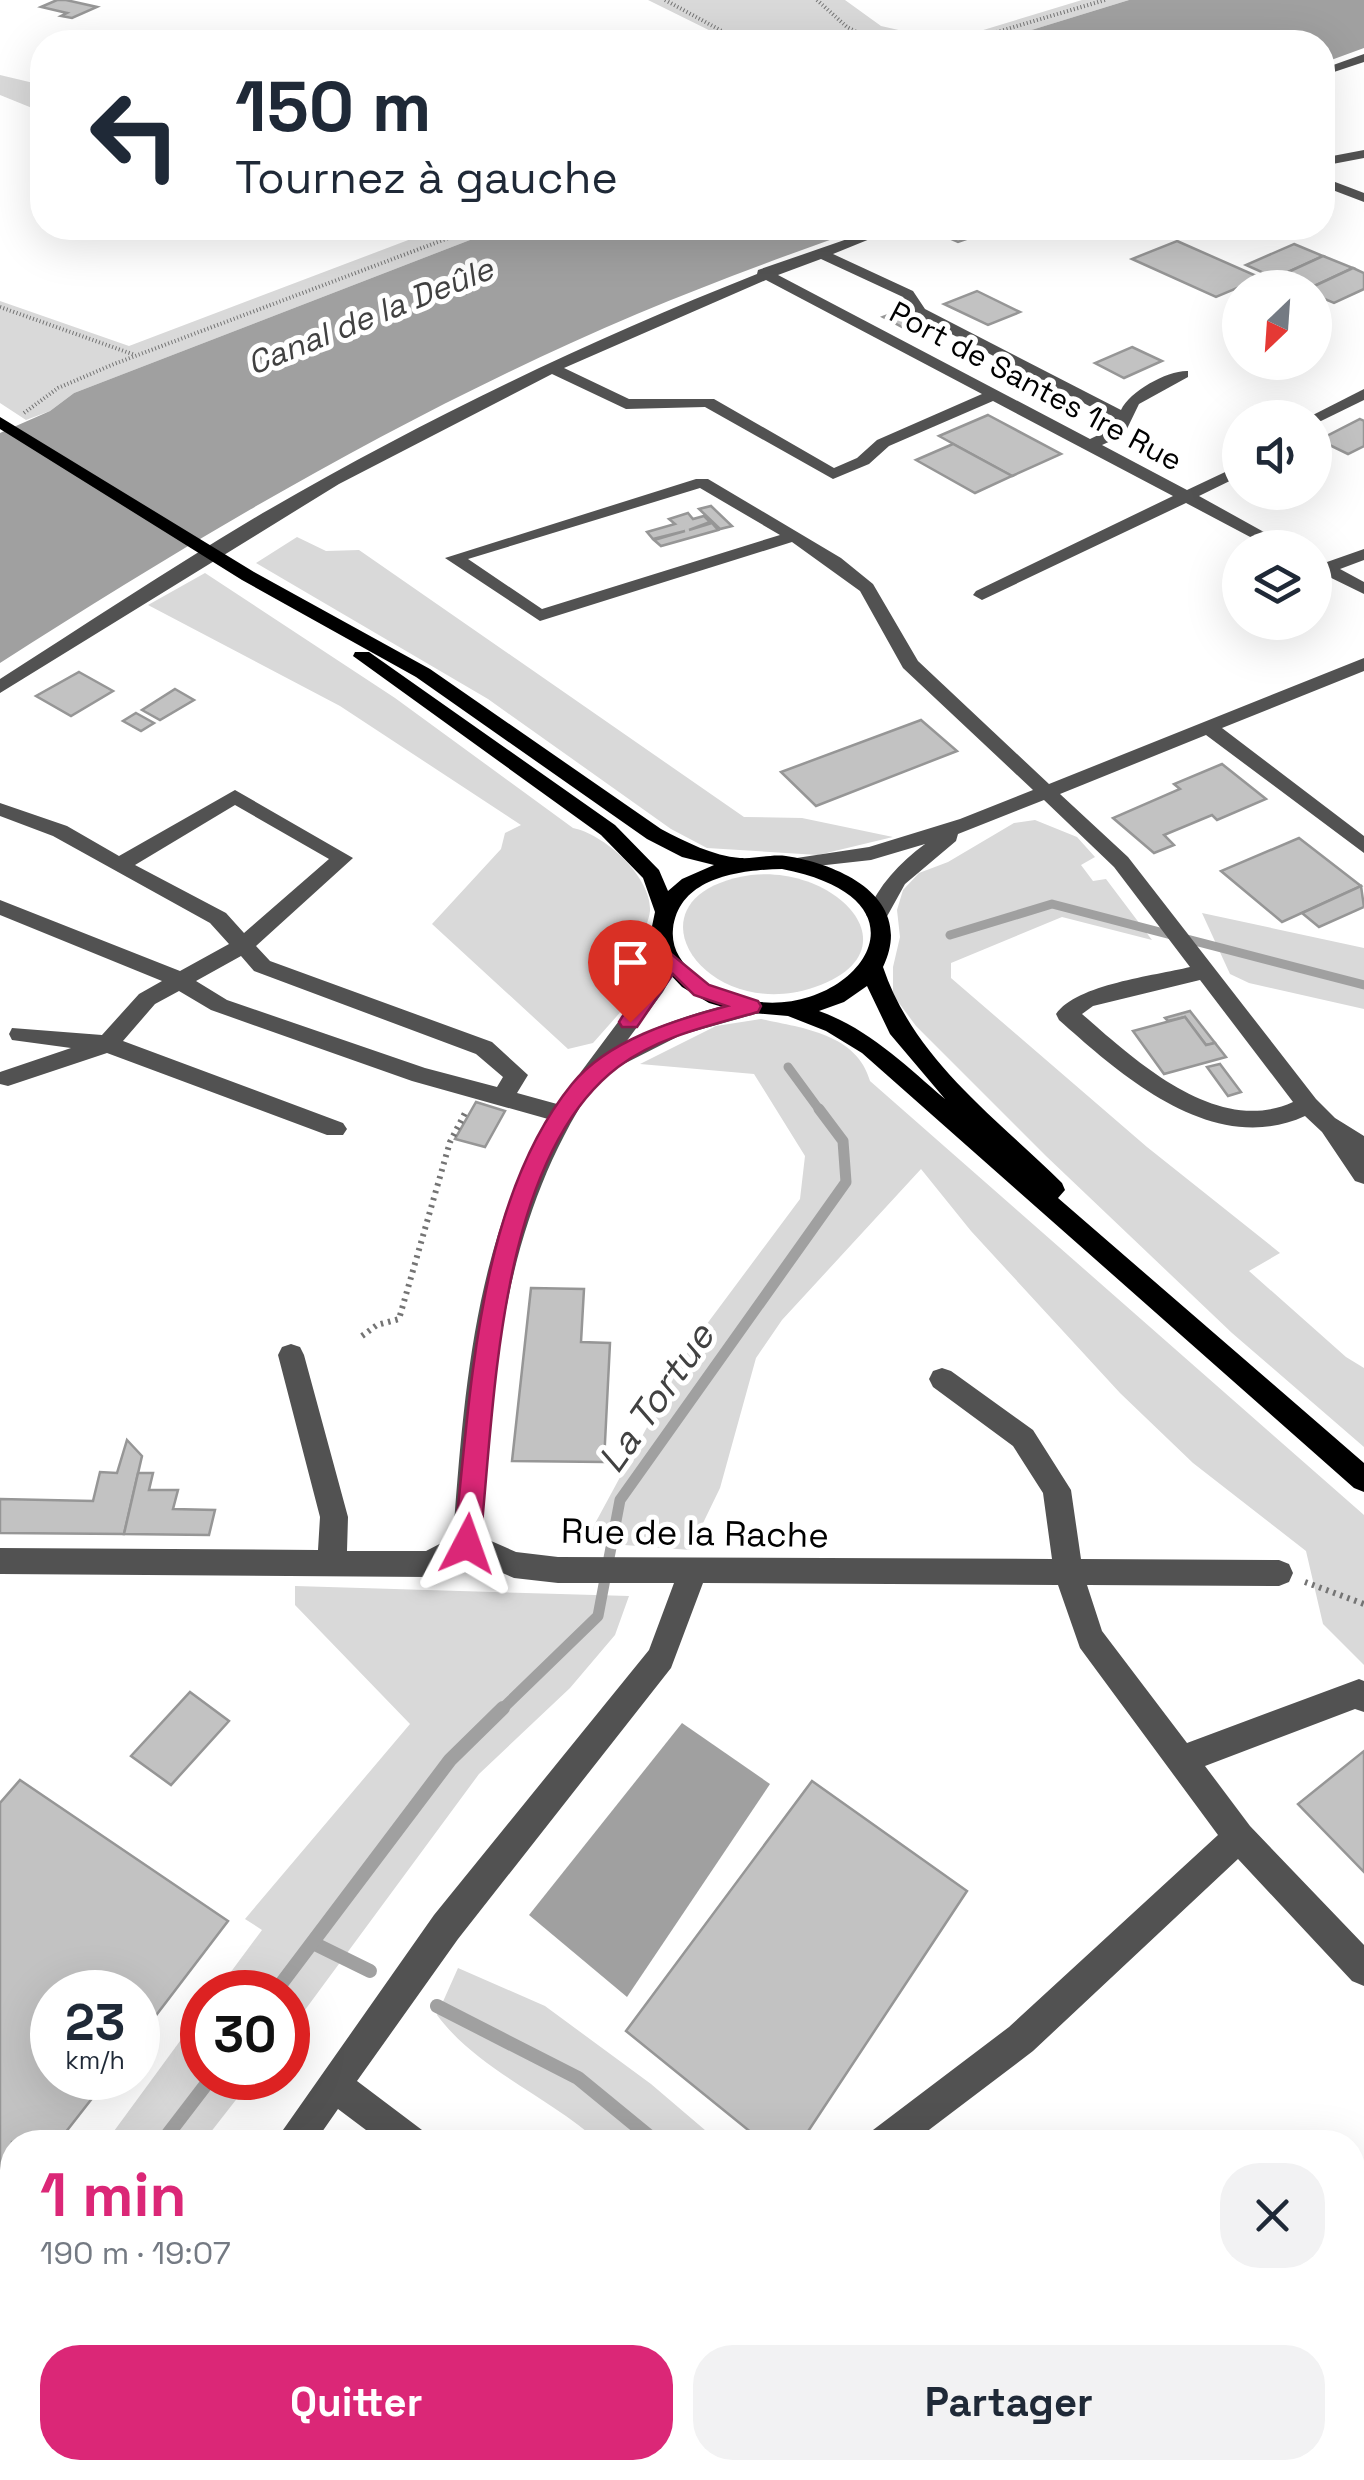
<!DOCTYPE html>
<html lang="fr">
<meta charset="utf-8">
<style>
:root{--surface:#fff;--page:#f2f2f3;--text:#1f2937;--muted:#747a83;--accent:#db2777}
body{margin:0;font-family:"Space Grotesk",sans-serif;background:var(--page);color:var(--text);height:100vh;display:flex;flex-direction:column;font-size:38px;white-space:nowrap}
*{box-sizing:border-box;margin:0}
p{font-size:32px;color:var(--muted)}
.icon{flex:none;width:55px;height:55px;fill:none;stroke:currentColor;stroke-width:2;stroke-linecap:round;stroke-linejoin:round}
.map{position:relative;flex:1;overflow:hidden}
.panel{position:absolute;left:0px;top:2130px;width:1365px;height:350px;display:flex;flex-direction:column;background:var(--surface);border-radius:40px 40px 0 0;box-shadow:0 10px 40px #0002}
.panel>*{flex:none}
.top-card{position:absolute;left:30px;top:30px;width:1305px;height:210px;border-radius:40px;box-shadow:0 10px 40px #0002;background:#fff;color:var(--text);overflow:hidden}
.needle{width:65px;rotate:205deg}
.fabs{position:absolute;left:1222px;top:270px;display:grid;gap:20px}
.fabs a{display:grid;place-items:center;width:110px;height:110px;border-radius:50%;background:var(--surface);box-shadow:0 10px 40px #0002;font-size:50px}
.speed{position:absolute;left:30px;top:1970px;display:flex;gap:20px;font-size:50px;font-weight:700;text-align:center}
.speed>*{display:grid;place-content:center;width:130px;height:130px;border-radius:50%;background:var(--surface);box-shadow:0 10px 40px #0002;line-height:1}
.speed small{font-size:25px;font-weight:400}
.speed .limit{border:15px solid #d22;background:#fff;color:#111}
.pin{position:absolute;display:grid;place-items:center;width:85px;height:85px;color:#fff;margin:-102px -42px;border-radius:50% 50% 50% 0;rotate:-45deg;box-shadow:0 0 10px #0007}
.pin .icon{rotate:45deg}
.me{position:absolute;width:110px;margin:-55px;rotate:4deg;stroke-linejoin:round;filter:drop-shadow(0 0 8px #0008)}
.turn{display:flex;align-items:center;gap:35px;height:210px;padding:0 40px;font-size:45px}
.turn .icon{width:130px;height:130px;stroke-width:2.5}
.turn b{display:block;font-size:70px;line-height:85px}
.round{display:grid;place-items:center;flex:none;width:105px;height:105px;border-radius:40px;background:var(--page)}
.head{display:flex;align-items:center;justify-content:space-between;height:170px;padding:0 40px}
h1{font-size:60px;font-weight:700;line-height:75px;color:var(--accent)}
.primary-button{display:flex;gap:20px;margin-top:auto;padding:20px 40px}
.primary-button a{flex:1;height:115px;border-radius:40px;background:var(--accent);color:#fff;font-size:40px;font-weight:700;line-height:115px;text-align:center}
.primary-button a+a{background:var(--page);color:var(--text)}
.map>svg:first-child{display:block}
</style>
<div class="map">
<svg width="1364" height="2480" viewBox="0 0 1364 2480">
<rect width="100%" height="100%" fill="#fff"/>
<!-- green -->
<g fill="#d9d9d9">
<path d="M648 0H845L881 26 947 41 1082 0H1129L992 42H733Z"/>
<path d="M0 75 42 85V112L0 95Z"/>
<path d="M440 228H501L74 393 50 411 26 420 0 403V301L129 346Z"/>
<path d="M297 537 326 551 359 550 744 817 802 818 893 837 818 855 707 848 671 829 488 699 256 563Z"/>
<path d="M205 573 395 698 573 828C604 834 652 877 650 911 649 921 643 931 642 941 642 954 646 969 648 981L593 1043 568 1049 432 924 501 849 505 833 521 825 340 706 148 605Z"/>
<path d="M1035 820 1077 837 1095 857 1081 865 1093 881 1106 879 1152 940 1062 917 951 963V978L1147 1147 1280 1253 1249 1271 1346 1357 1364 1368V1447L1232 1333 1046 1156 916 1026 893 995V967L900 937 897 910 903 890 919 873 948 862 1014 823Z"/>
<path d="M751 875C838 865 917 951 815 987 704 1026 617 895 751 875Z"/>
<path d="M1202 913 1364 948V1009L1249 983 1230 974Z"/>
<path d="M761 1019C803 1028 857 1034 870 1081L1364 1515V1665L1323 1624 1306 1551 1193 1463 1120 1393 971 1231 921 1169 782 1320 756 1358 720 1488 690 1550 585 1542 692 1344 800 1199 805 1156 754 1074 640 1064 716 1026Z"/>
<path d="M295 1586 629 1596 615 1635 570 1688 479 1774 288 2033V1992H216L262 1930 245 1919 410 1724 295 1605Z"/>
<path d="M458 1968 545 2006 651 2084 719 2142H599C548 2096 478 2070 437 2015Z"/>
<path d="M202 2011V2078H253L203 2142H106Z"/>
<path d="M12 2269V2404L0 2421V2286Z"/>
<path d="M1353 2374 1364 2388V2480H1186L1200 2468H1352Z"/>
<path d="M797 2468H960L967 2480H801Z"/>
</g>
<!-- water -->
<g fill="#a0a0a0">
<path d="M1129 0H1364V48L1323 63 1322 42H992Z"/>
<path d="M501 228H863C787 255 711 283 637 314 413 409 204 532 0 663V433L50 411 74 393Z"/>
<path d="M682 1723 770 1784 627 1997 529 1915Z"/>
</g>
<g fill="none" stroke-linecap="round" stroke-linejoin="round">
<!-- stream-far2 -->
<g stroke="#a0a0a0" stroke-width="9">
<path d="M950 935 1052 904 1364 985"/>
<path d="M788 1067 821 1112"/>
</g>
<!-- stream-far1 -->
<path stroke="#a0a0a0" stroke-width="11" d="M500 1711 598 1616 620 1500 846 1182 843 1141 819 1109"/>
<!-- stream -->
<g stroke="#a0a0a0" stroke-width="14">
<path d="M313 1943 370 1971"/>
<path d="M275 1992 450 1760 503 1708"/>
<path d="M437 2006 578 2078 656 2142"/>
<path d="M162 2142 211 2078"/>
<path d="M0 2358 12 2341"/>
<path d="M834 2468 839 2480"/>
</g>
</g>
<!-- building -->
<g fill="#c2c2c2" stroke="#969696" stroke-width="2.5">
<path d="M57 0H66L97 7 72 18 61 16 67 13 41 7Z"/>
<path d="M938 228H967L981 234 958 242 931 230Z"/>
<path d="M1177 241 1261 278 1216 297 1132 259Z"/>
<path d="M1294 244 1323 256 1275 278 1246 265Z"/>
<path d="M1323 256 1353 268 1310 288H1298L1275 278Z"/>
<path d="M1353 268 1364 273V289L1334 303 1315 295V288H1310Z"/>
<path d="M977 291 1020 312 988 325 944 304Z"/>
<path d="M901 310 924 321 906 329 883 317Z"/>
<path d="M1132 347 1162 361 1124 378 1095 363Z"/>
<path d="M988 415 1061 454 1012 476 939 436Z"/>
<path d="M1360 419 1364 421V446L1348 454 1319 440Z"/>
<path d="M953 444 1012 476 975 493 916 460Z"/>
<path d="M711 506 732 526 720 529 699 509Z"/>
<path d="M688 513 693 519 704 516 710 522 689 530 712 523 718 530 661 546 654 540 685 531 653 539 647 532 675 524 669 519Z"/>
<path d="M79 672 113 691 71 716 36 696Z"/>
<path d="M175 689 194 700 160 720 142 710Z"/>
<path d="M136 713 154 723 141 731 123 721Z"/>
<path d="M921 720 957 751 816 806 781 772Z"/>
<path d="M1222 764 1266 799 1217 820 1212 815 1164 835 1174 845 1154 853 1113 818 1180 789 1174 784Z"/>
<path d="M1299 838 1361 886 1282 922 1221 871Z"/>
<path d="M1361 886 1364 907 1319 927 1302 913Z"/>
<path d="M1190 1011 1215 1043 1206 1045 1185 1017 1168 1021 1165 1018Z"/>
<path d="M1185 1017 1206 1045 1215 1043 1226 1057 1164 1074 1133 1031Z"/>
<path d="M1220 1064 1241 1092 1228 1096 1207 1067Z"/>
<path d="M476 1102 505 1111 485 1147 455 1139Z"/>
<path d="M531 1288 584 1289 581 1342 610 1343 604 1462 512 1461Z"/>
<path d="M127 1440 142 1456 124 1534 0 1533V1499L93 1501 100 1472 117 1473Z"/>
<path d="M138 1473H153L149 1490H178L173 1509 215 1510 209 1535 124 1534Z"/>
<path d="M190 1692 229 1721 171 1785 131 1756Z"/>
<path d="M1364 1751V1872L1298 1804Z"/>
<path d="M20 1780 228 1921 138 2039V1992H52V2078H108L58 2142H12V2202L0 2219V1803Z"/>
<path d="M812 1781 967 1891 801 2142H763L626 2031Z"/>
<path d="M155 2468H541L534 2480H147Z"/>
</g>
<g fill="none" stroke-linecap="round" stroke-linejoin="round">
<!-- path-far1 -->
<g stroke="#747474" stroke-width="4" stroke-dasharray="1 2.5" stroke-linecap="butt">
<path d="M665 0 742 42"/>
<path d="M817 0 847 27 876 42"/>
<path d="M963 42 1105 0"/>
<path d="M0 307 135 355"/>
<path d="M24 413 58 388 114 364 475 228"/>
</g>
<!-- path -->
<g stroke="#747474" stroke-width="6" stroke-dasharray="2.5 5" stroke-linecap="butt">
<path d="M362 1336 377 1325 399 1319 450 1142 465 1113"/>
<path d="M1305 1582 1364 1604"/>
</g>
<!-- minor -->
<g fill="#525252" fill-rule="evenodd">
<path d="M1364 54V62L1322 76V69Z"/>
<path d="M1364 150V158L1322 166V158Z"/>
<path d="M1322 177 1364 193V202L1322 186Z"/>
<path d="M879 228H897L833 254 913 291 925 309 1121 410C1130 391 1168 370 1188 371V377L1139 404 1124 435 1102 445 1187 490 1240 465V476L1199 496 1293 548H1271L1186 503 982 600 973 595 976 591 1173 496 993 401 889 446 869 464 833 479 705 407 626 409 552 374 339 484 0 693V679C83 626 166 571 251 520 413 425 582 343 757 274L758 270ZM821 259 903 297 915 315 1116 420 1111 429 1090 439 778 275ZM766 280 982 394 877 440 857 458 834 468 714 399H629L564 368Z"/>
<path d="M1364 389V400L1321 421 1307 418Z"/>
<path d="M696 479H708L841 558 873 584 918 661 1049 784 1364 658V671L1222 728 1364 836V853L1206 735 1060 794 1128 857 1316 1099 1335 1118 1364 1136V1184L1355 1181 1322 1132 1305 1116C1214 1158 1122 1076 1059 1020L1056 1014C1077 984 1154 976 1190 967L1114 867 1044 800 958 834 956 841 905 884 885 920 877 922 866 915C879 885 899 863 925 844L871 860 790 869 787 864 790 859 869 847 960 819 1033 790 903 668 860 591 792 542 540 621 445 558ZM700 488 780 535 542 609 468 559ZM1200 980 1293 1102C1217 1137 1135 1060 1082 1014L1093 1006Z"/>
<path d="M1364 549V560L1340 569 1364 582V594L1315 570V558L1327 562Z"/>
<path d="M235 790 353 858 256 946 270 961 492 1042 528 1075 517 1093 557 1104 639 994 662 955 670 953 681 960 663 992 626 1042C665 1021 708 1009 751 999L762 1007 759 1013 681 1035 600 1076C503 1216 492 1372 482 1537L516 1552 558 1557 1052 1559 1043 1493 1013 1446 933 1387 929 1379 933 1371 942 1368 951 1371 1033 1430 1071 1490 1081 1559 1279 1560 1289 1564 1293 1573 1289 1582 1279 1586 1087 1585 1102 1631 1187 1743 1359 1679 1364 1681V1712L1355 1709 1205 1766 1250 1826 1364 1945V1986L1352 1981 1238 1859 1033 2051 913 2142H868L873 2130 1009 2027 1218 1835 1080 1648 1058 1585 703 1583 671 1668 458 1939 357 2081 422 2130 427 2142H382L338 2109 315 2142H278L283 2130 434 1915 649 1650 674 1583H558L514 1578 468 1558 429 1577 0 1574V1548L318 1550 320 1517 278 1355 282 1347 291 1344 300 1347 304 1355 348 1517 347 1551H426L453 1537C464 1394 474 1245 548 1119L412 1081 211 1010 179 991 155 1004 123 1041 343 1123 347 1129 343 1135H327L107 1053 8 1086 0 1084V1072L71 1048 12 1040 9 1034 12 1028 102 1035 139 994 162 981 0 915V900L180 971 229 944 210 923 53 836 0 816V803L67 826 119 856ZM235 805 329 859 244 933 226 913 135 865ZM241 956 254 971 476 1054 503 1077 497 1087 425 1068 227 1000 196 981Z"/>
<path d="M53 2468H94L89 2480H48Z"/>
<path d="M636 2468H674L671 2480H633Z"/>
</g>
<!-- major -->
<path fill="#000" fill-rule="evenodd" d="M0 417 254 572 430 669 661 829C686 842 713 856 740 858 756 859 771 854 786 856 844 865 915 900 883 967 914 1059 995 1117 1062 1183L1065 1190 1058 1198 1364 1463V1492L1354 1488 862 1053 826 1031 788 1016 740 1012 709 1003 682 987 664 968 654 948 651 931 655 912 643 878 601 835 353 656 355 652H369L615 825 659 870 668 891 682 879 714 865 682 857 647 839 416 677 242 580 0 429ZM782 869C977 907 806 1067 695 974 681 963 671 948 673 929 679 877 740 870 782 869ZM867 986 890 1034 945 1099C905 1065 869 1029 819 1011L844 1002Z"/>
</g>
<!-- route -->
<path fill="#db2777" stroke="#8e194d" stroke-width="2.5" d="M670 953 709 985 758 1001 761 1006 758 1012C711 1025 657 1037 618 1067 497 1159 495 1404 480 1544L476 1552 467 1555 458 1552 454 1544C471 1398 476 1202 572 1084 608 1040 675 1020 727 1006L694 995 673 974 637 1027H622L619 1022 622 1017 647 986 663 955Z"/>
<g text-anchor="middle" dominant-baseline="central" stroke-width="10" stroke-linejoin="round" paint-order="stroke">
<!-- far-street labels -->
<g font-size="30" fill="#000" stroke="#fff">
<text transform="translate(1036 386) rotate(28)">Port de Santes 1re Rue</text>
</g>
<!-- far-water labels -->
<g font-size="32" font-style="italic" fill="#414141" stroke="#fff">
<text transform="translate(370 316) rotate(-22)">Canal de la Deûle</text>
</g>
<!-- street labels -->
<g font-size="35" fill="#000" stroke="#fff">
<text transform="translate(695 1533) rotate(1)">Rue de la Rache</text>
</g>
<!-- water labels -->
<g font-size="38" font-style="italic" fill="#414141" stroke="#fff">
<text transform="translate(656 1398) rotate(-55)">La Tortue</text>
</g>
</g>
</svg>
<div class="fabs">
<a><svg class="needle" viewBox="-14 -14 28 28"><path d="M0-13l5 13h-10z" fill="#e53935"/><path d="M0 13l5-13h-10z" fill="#747a83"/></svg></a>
<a><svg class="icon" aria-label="sound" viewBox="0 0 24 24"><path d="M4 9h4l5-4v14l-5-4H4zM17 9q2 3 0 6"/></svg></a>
<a><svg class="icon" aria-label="layers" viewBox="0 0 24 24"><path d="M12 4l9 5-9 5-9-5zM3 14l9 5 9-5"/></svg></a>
</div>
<div class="speed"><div>23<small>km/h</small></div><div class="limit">30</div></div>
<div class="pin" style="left:630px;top:1022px;background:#d93025"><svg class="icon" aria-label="arrive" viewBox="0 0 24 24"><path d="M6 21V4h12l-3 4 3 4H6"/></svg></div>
<svg class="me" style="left:467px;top:1544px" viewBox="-20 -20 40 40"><path d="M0-17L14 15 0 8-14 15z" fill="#db2777" stroke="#fff" stroke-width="4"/></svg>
<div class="top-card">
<div class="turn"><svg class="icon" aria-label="left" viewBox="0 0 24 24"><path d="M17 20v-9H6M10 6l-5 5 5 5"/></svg><div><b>150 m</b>Tournez à gauche</div></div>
</div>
<section class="panel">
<div class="head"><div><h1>1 min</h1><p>190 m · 19:07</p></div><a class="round"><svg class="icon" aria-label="close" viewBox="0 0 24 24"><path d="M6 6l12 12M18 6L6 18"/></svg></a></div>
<div class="primary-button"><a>Quitter</a><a>Partager</a></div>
</section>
</div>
